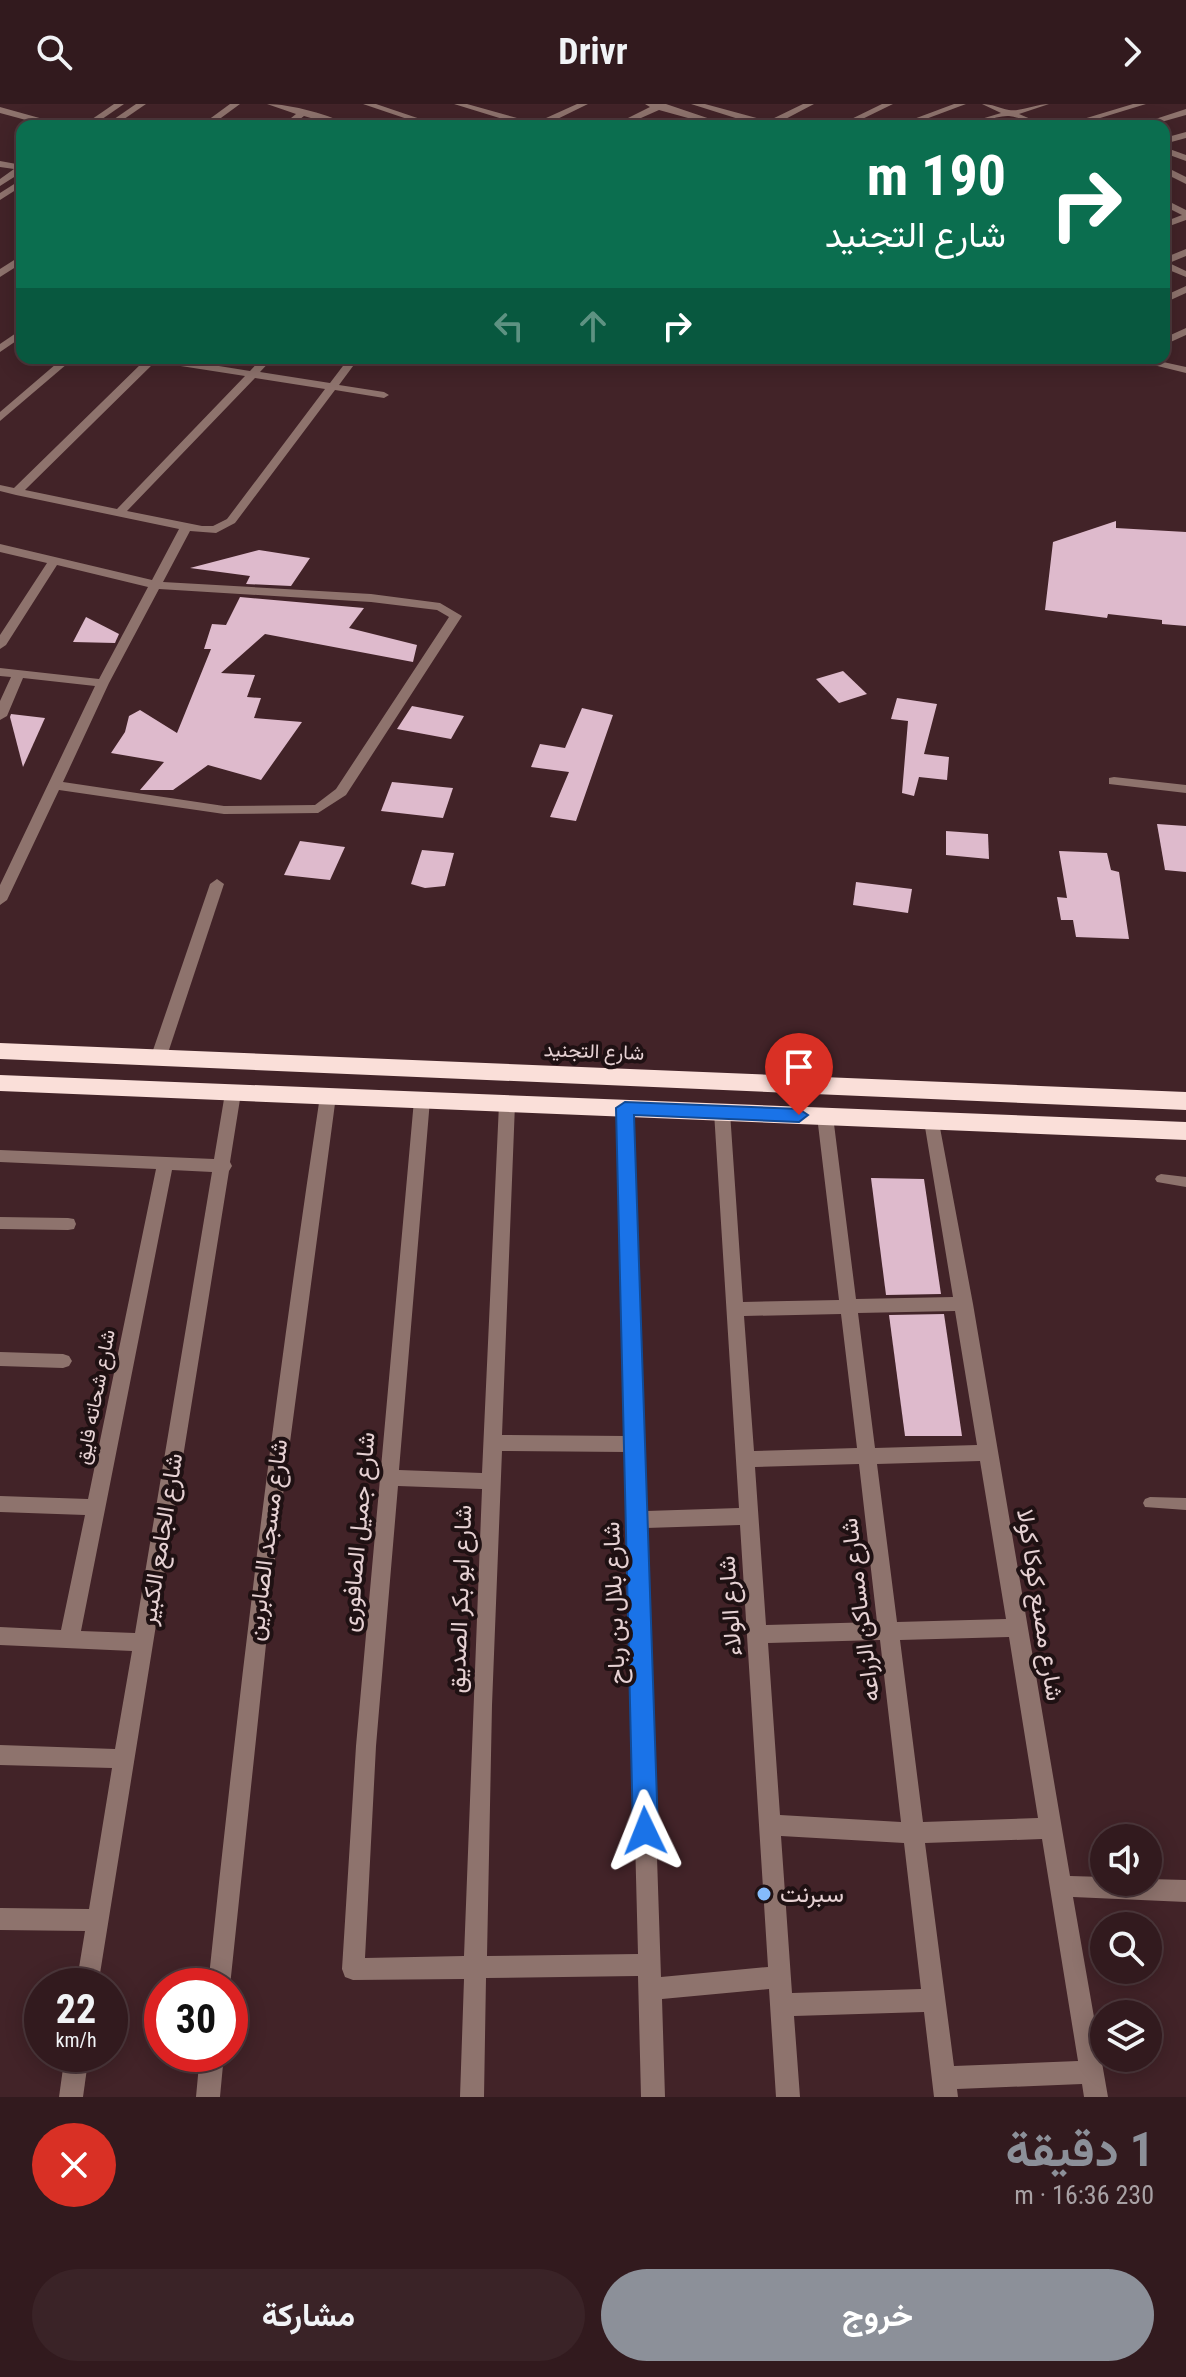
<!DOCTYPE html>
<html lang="ar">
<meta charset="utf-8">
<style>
:root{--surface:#321a1e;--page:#3a2327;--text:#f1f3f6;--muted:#a8a1a4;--line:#4d383c;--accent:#8c9099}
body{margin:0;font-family:"Roboto Condensed",Vazirmatn,sans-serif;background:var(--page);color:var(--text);direction:rtl;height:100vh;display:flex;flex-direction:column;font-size:30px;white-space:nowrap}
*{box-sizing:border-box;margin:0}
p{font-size:26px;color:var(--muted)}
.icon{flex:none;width:44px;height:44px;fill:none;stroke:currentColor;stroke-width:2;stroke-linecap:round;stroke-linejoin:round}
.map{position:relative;height:1993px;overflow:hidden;direction:ltr}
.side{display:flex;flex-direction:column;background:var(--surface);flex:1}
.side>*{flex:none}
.top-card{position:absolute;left:16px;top:16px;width:1154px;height:244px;border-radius:16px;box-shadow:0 4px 20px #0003,0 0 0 2px var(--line);direction:rtl;background:#0b6e4f;color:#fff;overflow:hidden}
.tools{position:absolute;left:1090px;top:1720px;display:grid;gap:16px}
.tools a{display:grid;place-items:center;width:72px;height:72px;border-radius:50%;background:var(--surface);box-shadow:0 4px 20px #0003,0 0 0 2px var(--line);font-size:40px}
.speed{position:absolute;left:24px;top:1864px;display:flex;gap:16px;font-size:40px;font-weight:700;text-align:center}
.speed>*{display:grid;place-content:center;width:104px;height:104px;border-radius:50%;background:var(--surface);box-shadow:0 4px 20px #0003,0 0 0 2px var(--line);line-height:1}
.speed small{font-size:20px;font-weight:400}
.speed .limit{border:12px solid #d22;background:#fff;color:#111}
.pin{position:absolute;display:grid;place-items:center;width:68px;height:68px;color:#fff;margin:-82px -34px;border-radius:50% 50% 50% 0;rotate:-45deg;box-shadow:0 0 8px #0007}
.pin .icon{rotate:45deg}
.me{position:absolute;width:88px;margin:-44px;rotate:358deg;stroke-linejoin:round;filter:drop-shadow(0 0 6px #0008)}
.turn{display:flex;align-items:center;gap:28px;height:168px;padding:0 32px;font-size:36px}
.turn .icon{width:104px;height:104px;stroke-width:2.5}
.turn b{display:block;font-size:56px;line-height:68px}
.lanes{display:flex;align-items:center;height:76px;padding:0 32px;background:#0003;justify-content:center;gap:40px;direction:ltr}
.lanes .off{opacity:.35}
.round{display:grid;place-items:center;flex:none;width:84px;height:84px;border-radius:42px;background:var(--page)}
.head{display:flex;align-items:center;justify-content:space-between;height:136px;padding:0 32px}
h1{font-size:48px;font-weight:700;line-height:60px;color:var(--accent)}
.button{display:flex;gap:16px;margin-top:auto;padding:16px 32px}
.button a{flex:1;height:92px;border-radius:48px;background:var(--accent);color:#fff;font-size:32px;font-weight:700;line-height:92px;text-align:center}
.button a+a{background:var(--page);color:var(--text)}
header{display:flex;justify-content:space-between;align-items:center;height:104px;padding:0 32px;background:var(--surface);font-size:36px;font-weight:700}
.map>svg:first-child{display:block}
</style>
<header><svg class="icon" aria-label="forward" viewBox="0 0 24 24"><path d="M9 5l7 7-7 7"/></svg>Drivr<svg class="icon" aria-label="search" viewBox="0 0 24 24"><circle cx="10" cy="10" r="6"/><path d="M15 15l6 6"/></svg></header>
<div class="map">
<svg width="1186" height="1993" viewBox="0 0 1186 1993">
<rect width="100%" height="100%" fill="#422328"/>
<!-- building -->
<g fill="#debacc">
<path d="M1116 417V424L1186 428V522L1162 520V516L1108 510 1107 514 1045 506 1053 438Z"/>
<path d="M259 446 310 454 291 482 246 480 250 472 190 464Z"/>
<path d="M240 493 364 504 349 524 417 541 413 558 265 530 221 569 255 571 247 593 261 594 254 614 302 618 261 676 208 661 173 686H140L164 658 111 649 125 628 129 612 140 606 177 629 211 545H204L212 520 226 521Z"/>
<path d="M86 513 119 530 115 539 73 538Z"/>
<path d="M843 567 867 590 839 599 816 575Z"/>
<path d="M897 594 937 600 924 650 949 653 947 676 919 673 914 692 902 689 908 617 891 615Z"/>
<path d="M412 602 464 612 451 635 397 625Z"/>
<path d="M582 604 613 611 576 717 550 713 569 668 531 663 540 640 565 644Z"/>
<path d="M11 610 45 614 23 663 10 613Z"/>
<path d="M392 678 453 684 443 714 381 707Z"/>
<path d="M1157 720 1186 722V768L1165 766Z"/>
<path d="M946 727 988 730 989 755 946 751Z"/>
<path d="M300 737 345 743 330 776 284 771Z"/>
<path d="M422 746 454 749 445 782 425 784 411 780Z"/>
<path d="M1059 747 1107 749 1111 766 1119 768 1129 835 1076 833 1073 816H1061L1057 793 1067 794Z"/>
<path d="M856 778 912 785 908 809 853 801Z"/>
<path d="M871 1074 924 1075 941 1190 886 1191Z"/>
<path d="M944 1210 962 1332H905L889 1211Z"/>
</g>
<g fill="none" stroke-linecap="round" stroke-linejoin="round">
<!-- lane -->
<g fill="#8e736d" fill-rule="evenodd">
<path d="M1161 1070 1186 1073V1083L1157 1078 1155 1075 1157 1072Z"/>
<path d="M1150 1393 1186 1394V1406L1145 1403 1143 1399 1145 1395Z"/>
</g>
<!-- street -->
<g fill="#8e736d" fill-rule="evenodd">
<path d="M114 0H124L92 22H82Z"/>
<path d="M136 0H146L114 22H104Z"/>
<path d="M230 0H240L210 22H200Z"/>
<path d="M267 0C291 0 331 11 351 22H338L304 12 291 22H281L296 10Z"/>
<path d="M363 0H376L441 22H428Z"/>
<path d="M454 0H467L535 19 577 0H588L543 22H525Z"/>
<path d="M645 0H666L731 22H717L659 6 623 22H612L650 3Z"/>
<path d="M691 0H705L768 17 803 0H814L776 20 779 22H761Z"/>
<path d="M882 0H893L848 22H837Z"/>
<path d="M954 0H966L907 22H895Z"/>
<path d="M982 0C992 0 999 4 1009 6 1020 8 1036 0 1049 0L1019 10 1047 22C1032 22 1022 13 1009 12 996 11 975 22 958 22L1001 9Z"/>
<path d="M1133 0H1146L1074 22H1060Z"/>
<path d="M0 3 61 20 62 22H48L0 9Z"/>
<path d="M1186 5V11L1147 22H1134Z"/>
<path d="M1186 28V34L1164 40V34Z"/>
<path d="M1164 43 1186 51V57L1164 49Z"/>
<path d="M0 57 22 61V68L0 82V75L14 65 0 63Z"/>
<path d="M1164 62 1186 73V80L1164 69Z"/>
<path d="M22 75V82L0 96V89Z"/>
<path d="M1164 95 1186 106V116L1164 124V118L1182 111 1164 102Z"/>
<path d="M1186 145V152L1169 159 1186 167V173L1164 164V154Z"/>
<path d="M22 151V159L0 173V165Z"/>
<path d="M1186 182V189L1164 199V192Z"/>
<path d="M1186 224V231L1164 241V234Z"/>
<path d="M22 225V233L0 248V240Z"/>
<path d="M63 254H74L0 317V308Z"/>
<path d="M144 254H169L250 267 262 254H273L260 268 330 279 349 254H359L339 281 384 288 389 291 384 294 335 286 235 419 216 429 190 427 163 478 371 490 440 499 462 512 346 691 318 709 224 710 59 686 7 796 0 801V781L95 582 23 574 7 612 0 616V597L11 573 0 572V564L99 575 148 483 57 461 6 541 0 545V531L47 459 0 448V440L152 476 179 425 16 391 0 387V381L14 384 145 256ZM155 258 245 272 117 405 25 386ZM255 274 325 285 227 415 213 422H202L127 407ZM159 485 371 498 437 506 449 513 336 685 315 701 224 702 63 678 109 579Z"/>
<path d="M1125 254H1145L1186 263V269Z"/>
<path d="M1114 673 1186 681V689L1109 680V674Z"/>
<path d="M217 775 224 780 166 955 158 961 152 959 150 955 210 780Z"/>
<path d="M233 983 241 989 230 1058 232 1062 229 1067 98 1882H76L85 1827 0 1826V1804L89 1805 112 1664 0 1661V1641L115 1645 132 1547 0 1541V1523L61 1526 85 1411 0 1408V1392L88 1395 156 1065 0 1058V1046L214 1055 225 989ZM172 1066 212 1068 135 1529 81 1527Z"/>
<path d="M328 986 336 992 277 1436 230 1882H208C239 1584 275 1288 320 992Z"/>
<path d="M422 990 430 996 399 1366 482 1369 499 1000 507 994 515 1000 502 1331 625 1332 617 1004 625 998 633 1004 646 1407 739 1404 714 1008 716 1004H728L730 1008 743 1198 839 1196 817 1012 825 1006 833 1012 856 1195 953 1193 924 1017 926 1013H938L973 1200 1070 1772 1104 1773V1778H1148V1775L1186 1776V1798L1073 1793 1108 1993H1084L1082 1980 957 1985 958 1993H934L924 1908 794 1912 800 1993H776L769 1885 662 1895 665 1993H641L638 1872 486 1874 484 1993H460L464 1875 353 1876 345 1873 342 1865 356 1642 414 996ZM955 1207 977 1341 875 1344 858 1209ZM841 1210 857 1344 754 1347 744 1212ZM502 1347 625 1348 638 1850 487 1852 492 1601ZM980 1357 1006 1515 897 1518 877 1360ZM859 1360 877 1518 766 1521 755 1363ZM398 1382 482 1385 464 1852 365 1854 376 1642ZM740 1421 768 1863 661 1873 646 1424ZM1009 1533 1038 1714 923 1718 900 1536ZM880 1536 901 1718 780 1711 768 1539ZM781 1732 904 1739 921 1885 792 1889ZM1042 1735 1078 1957 954 1962 925 1739Z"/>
<path d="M0 1113 68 1114 74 1115 76 1120 74 1125 68 1126 0 1125Z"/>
<path d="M0 1248 63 1250 69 1252 72 1257 69 1262 63 1264 0 1262Z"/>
<path d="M65 1950H89L83 1993H59Z"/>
<path d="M200 1950H224L220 1993H196Z"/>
</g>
<!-- highway -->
<g fill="#fadfd9" fill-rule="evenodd">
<path d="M0 939 1186 988V1006L0 955Z"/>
<path d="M0 971 1186 1018V1036L0 987Z"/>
</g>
</g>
<!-- route -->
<path fill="#1a73e8" stroke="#114b97" stroke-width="2" d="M625 998 799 1005 808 1011 799 1018 634 1011 658 1727 654 1735 645 1738 637 1735 633 1727 616 1004Z"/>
<!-- markers -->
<circle fill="#85bbfb" stroke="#1f1113" stroke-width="3" cx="764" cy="1790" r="8"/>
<g text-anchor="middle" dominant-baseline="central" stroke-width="8" stroke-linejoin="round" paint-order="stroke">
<!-- street labels -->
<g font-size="20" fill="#e6d1d3" stroke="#1f1113">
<text transform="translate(594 947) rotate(2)">شارع التجنيد</text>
<text transform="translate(95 1293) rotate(-79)">شارع شحاته فايق</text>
</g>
<!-- near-street labels -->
<g font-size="24" fill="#e6d1d3" stroke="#1f1113">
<text transform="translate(358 1428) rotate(-85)">شارع جميل الصافورى</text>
<text transform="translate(161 1435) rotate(-81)">شارع الجامع الكبير</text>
<text transform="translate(267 1436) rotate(-83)">شارع مسجد الصابرين</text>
<text transform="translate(460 1495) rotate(-88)">شارع ابو بكر الصديق</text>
<text transform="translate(614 1499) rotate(-92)">شارع بلال بن رباح</text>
<text transform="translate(1040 1501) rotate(81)">شارع مصنع كوكا كولا</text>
<text transform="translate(730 1502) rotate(-94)">شارع الولاء</text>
<text transform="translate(860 1506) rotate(-97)">شارع مساكن الزراعه</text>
</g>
<!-- near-poi labels -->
<g font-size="24" fill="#e6d1d3" stroke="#1f1113" text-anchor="start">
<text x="780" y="1790">سبرنت</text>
</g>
</g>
</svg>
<div class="tools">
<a><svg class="icon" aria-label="sound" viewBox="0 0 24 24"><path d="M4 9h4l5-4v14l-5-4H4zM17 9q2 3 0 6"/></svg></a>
<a><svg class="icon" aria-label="search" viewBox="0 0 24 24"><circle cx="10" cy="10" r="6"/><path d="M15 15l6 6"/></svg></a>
<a><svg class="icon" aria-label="layers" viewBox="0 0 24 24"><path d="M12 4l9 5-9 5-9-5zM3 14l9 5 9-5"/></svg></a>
</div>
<div class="speed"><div>22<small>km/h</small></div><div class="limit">30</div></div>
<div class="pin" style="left:799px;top:1011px;background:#d93025"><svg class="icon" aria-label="arrive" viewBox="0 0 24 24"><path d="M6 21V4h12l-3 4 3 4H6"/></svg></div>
<svg class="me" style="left:645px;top:1727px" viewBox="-20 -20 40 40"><path d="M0-17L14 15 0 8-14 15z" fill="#1a73e8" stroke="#fff" stroke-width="4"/></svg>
<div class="top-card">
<div class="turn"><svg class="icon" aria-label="right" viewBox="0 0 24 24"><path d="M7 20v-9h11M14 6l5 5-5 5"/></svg><div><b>190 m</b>شارع التجنيد</div></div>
<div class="lanes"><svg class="icon off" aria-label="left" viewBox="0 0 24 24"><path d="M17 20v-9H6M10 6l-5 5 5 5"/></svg><svg class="icon off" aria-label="ahead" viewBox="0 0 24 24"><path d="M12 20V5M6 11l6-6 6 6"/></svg><svg class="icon" aria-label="right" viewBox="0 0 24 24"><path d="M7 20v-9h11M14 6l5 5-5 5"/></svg></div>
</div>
</div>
<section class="side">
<div class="head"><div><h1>1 دقيقة</h1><p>230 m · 16:36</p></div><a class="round" style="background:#d93025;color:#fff"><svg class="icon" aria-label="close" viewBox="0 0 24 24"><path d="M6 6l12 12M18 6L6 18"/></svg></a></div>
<div class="button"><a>خروج</a><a>مشاركة</a></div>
</section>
